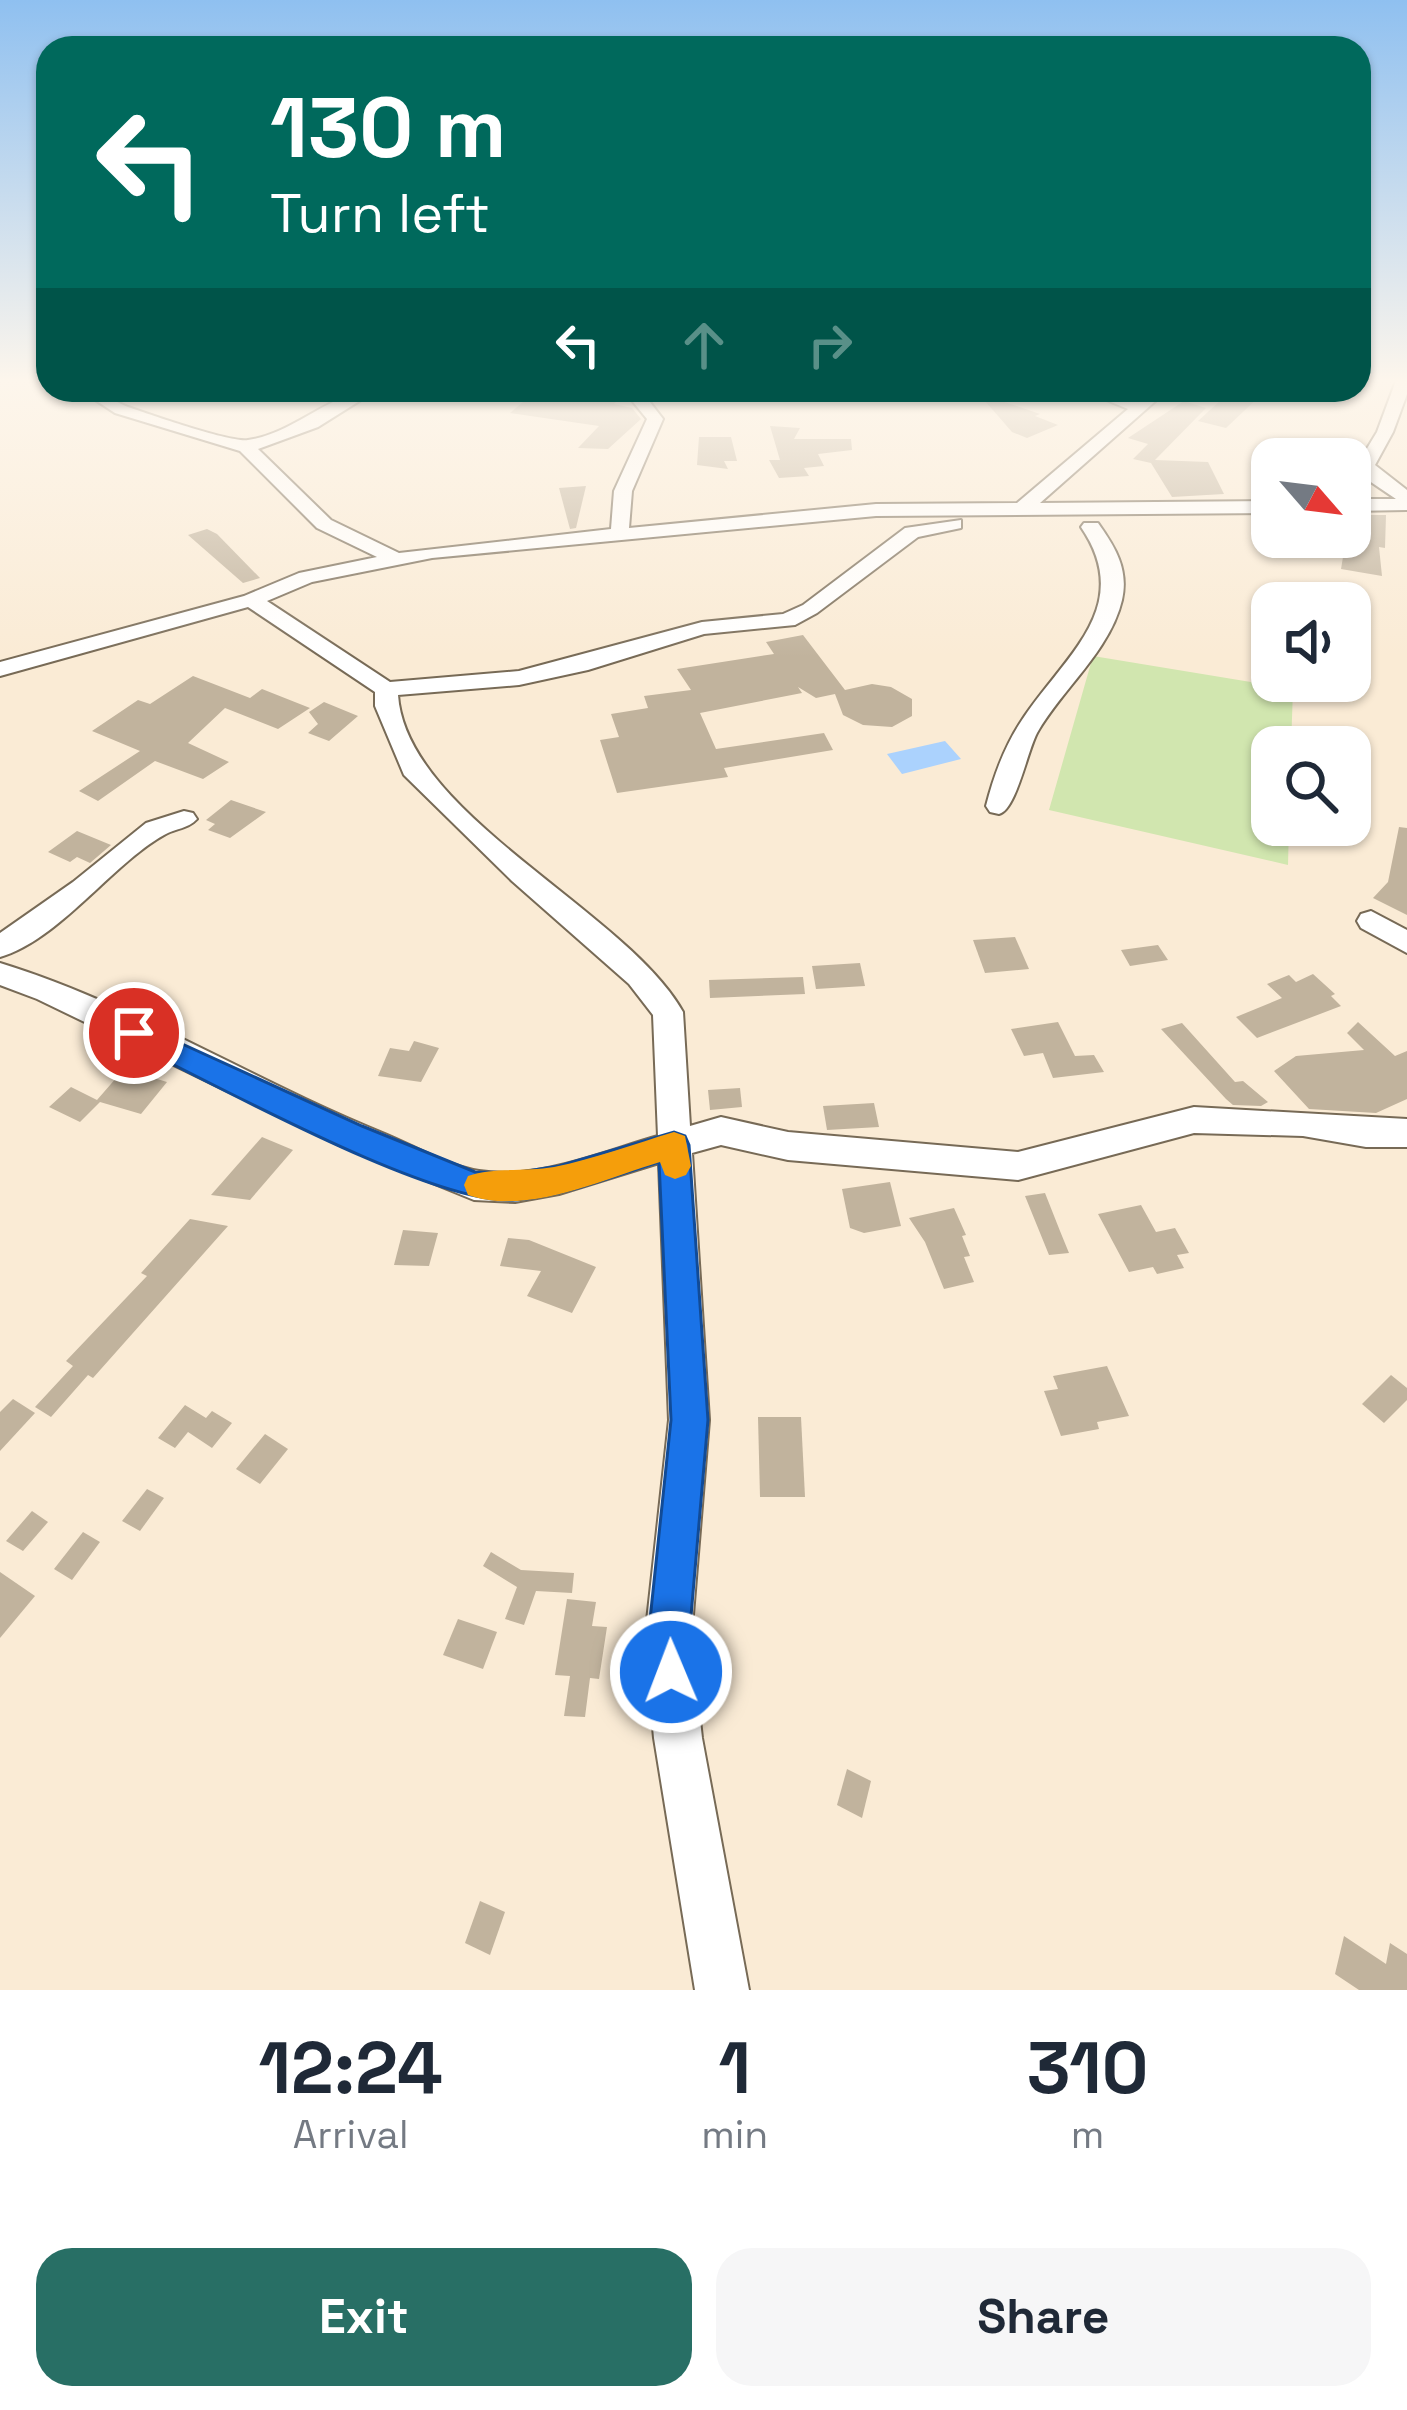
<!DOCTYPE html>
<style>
:root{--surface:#fff;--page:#f6f6f7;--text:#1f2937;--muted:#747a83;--accent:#286f65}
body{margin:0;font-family:"Space Grotesk",sans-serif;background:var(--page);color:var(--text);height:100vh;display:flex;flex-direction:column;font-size:45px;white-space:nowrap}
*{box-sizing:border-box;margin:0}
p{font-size:39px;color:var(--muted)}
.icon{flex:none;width:66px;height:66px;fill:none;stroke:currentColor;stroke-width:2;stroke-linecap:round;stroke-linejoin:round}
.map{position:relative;height:1990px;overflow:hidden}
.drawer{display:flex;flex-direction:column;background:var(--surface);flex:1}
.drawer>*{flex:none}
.guide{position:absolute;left:36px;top:36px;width:1335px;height:366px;border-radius:36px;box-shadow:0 3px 9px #0004;background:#00695c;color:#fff;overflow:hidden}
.needle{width:78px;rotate:118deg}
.fabs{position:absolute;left:1251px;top:438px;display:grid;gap:24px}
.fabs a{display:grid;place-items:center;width:120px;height:120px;border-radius:24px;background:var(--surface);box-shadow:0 3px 9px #0004;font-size:60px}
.pin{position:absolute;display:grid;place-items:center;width:102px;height:102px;color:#fff;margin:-51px;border:6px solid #fff;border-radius:50%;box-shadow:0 3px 12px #0007}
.me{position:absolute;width:132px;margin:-66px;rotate:359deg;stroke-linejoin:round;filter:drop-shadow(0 0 9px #0008)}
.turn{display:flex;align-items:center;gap:42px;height:252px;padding:0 36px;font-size:54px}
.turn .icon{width:156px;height:156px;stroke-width:2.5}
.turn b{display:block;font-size:84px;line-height:102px}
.lanes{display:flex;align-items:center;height:114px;padding:0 36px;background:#0003;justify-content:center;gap:60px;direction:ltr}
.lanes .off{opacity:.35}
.eta{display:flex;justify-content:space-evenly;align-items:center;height:204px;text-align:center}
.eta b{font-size:72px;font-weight:600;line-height:84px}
.action{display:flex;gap:24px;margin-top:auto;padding:24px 36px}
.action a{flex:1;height:138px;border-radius:36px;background:var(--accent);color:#fff;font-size:48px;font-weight:600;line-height:138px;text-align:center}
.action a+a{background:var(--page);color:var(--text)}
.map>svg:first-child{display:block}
</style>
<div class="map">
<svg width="1407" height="1990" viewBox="0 0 1407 1990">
<rect width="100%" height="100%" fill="#faebd5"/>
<!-- green -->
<path fill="#d1e6af" d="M1093 656 1293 689 1291 747H1272V825H1289L1288 865 1049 810Z"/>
<!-- water -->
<path fill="#abd2fd" d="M945 741 961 759 902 774 887 754Z"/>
<!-- building -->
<g fill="#c1b39d">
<path d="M537 390H628L614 404 632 408 641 419 608 449 578 448 599 426 510 413Z"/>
<path d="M1232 390 1262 394 1226 428 1198 421Z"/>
<path d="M978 393 1040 414 1035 416 1058 425 1027 438 1012 432Z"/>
<path d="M1184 401 1206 408 1155 460 1208 462 1224 494 1172 497 1151 463 1133 459 1148 444 1128 438Z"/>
<path d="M770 426 800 428 794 439H851L852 450 818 454 824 466 804 468 809 476 779 478 769 460H780Z"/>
<path d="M699 437H731L737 461H724L728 469 697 465Z"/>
<path d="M586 486 576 528 570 529 559 488Z"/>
<path d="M1350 515H1386L1385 548 1379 547 1382 576 1341 569Z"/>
<path d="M207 529 217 534 260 578 243 583 188 535Z"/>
<path d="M803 635 845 690 872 684 891 687 912 699V716L892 727 863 725 843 715 835 694 816 698 798 687 802 693 700 713 716 749 824 733 833 750 724 768 728 777 617 793 600 740 619 737 611 714 648 708 644 696 691 690 677 669 774 654 766 642Z"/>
<path d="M193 676 250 698 262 689 310 708 278 729 225 708 188 743 229 762 203 779 155 761 98 801 79 791 140 751 92 731 138 700 150 704Z"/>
<path d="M324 702 358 716 329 741 308 733 318 724 309 712Z"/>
<path d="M231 800 266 812 230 838 208 830 215 824 206 820Z"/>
<path d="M1399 827 1407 828V915L1373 898 1388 882Z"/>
<path d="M77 831 111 845 90 863 77 857 70 862 48 852Z"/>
<path d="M1015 937 1029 969 985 973 973 940Z"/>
<path d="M1158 945 1168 960 1130 966 1121 950Z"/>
<path d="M860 963 865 986 816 989 812 966Z"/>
<path d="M1313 974 1335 994 1331 996 1341 1006 1257 1038 1236 1017 1282 998 1267 984 1289 975 1296 982Z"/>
<path d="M803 977 805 994 710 998 709 980Z"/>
<path d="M1058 1022 1075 1056 1094 1055 1104 1072 1053 1078 1043 1053 1024 1056 1011 1029Z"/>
<path d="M1358 1022 1395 1056 1407 1051V1099L1376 1113 1309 1109 1274 1071 1296 1056 1364 1050 1347 1033Z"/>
<path d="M1182 1023 1235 1082 1243 1081 1268 1102 1261 1106 1233 1105 1226 1099 1161 1029Z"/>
<path d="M414 1041 439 1048 421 1082 378 1076 390 1048 409 1051Z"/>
<path d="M124 1069 167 1082 141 1114 100 1102 80 1122 49 1107 71 1087 97 1100Z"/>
<path d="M740 1088 742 1107 710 1110 708 1090Z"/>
<path d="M874 1103 879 1127 827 1130 823 1106Z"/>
<path d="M262 1137 293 1150 250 1200 211 1195Z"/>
<path d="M890 1182 901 1226 864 1233 850 1228 842 1189Z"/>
<path d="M1045 1193 1060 1231 1069 1253 1049 1255 1025 1196Z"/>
<path d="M1141 1205 1156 1232 1175 1228 1189 1253 1177 1255 1184 1268 1157 1274 1153 1267 1129 1272 1098 1214Z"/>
<path d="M954 1208 966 1235 962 1236 970 1256 964 1257 974 1282 944 1289 925 1242 909 1218Z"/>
<path d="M190 1219 228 1226 93 1378 88 1375 51 1417 35 1407 73 1366 66 1361 147 1276 141 1273Z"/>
<path d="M403 1230 438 1233 429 1266 394 1265Z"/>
<path d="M508 1238 529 1240 596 1267 572 1313 527 1296 541 1271 500 1266Z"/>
<path d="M1107 1366 1129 1416 1097 1422 1099 1429 1061 1436 1044 1391 1058 1389 1053 1376Z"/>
<path d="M1391 1375 1407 1388V1400L1384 1423 1362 1404Z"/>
<path d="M13 1399 35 1413 0 1451V1412Z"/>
<path d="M185 1405 206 1418 212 1411 232 1423 212 1448 188 1432 175 1448 158 1438Z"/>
<path d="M758 1417H801L805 1497H760Z"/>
<path d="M265 1434 288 1449 260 1484 236 1469Z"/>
<path d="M147 1489 164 1498 140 1531 122 1521Z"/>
<path d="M32 1511 48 1522 23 1551 6 1541Z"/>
<path d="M83 1532 100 1542 72 1580 54 1569Z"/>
<path d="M491 1552 521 1570 574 1573 572 1593 536 1591 524 1625 505 1619 517 1587 483 1566Z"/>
<path d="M0 1572 35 1596 0 1638Z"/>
<path d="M567 1599 596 1602 592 1626 607 1627 599 1679 590 1678 585 1717 564 1716 570 1676 555 1675Z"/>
<path d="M458 1619 497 1632 483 1669 443 1655Z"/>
<path d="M847 1769 871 1781 862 1818 837 1805Z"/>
<path d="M480 1901 505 1912 490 1955 465 1943Z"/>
<path d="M1344 1936 1386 1964 1390 1943 1407 1954V1990H1359L1335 1974Z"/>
</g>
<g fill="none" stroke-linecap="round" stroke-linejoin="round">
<!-- minor casing -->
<g stroke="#776a56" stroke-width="4">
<g id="minor">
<path d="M1397 378H1407V394L1393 432 1375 465 1407 490V510L1350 511V499H1396L1362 476 1357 465 1377 432Z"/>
<path d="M80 390C102 390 111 401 131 408 151 415 232 443 248 440 294 434 332 390 377 390L318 427 258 449 331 520 399 553 611 529 614 491 647 419 629 397 634 390H651L646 397 663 419 632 491 629 528 876 504 1017 503 1128 409 1082 390H1105L1137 402 1150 390H1168L1040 503 1272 501V513L876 516 432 558 312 582 267 601 390 682 519 671 702 622 783 614 803 605 905 528 961 520V528L918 537 817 613 795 625 704 634 588 670 519 685 398 695C406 815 627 911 683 1012L690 1126 721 1117 788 1132 1018 1152 1194 1107 1407 1119V1147H1366L1303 1136 1194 1133 1018 1180 788 1160 721 1145 692 1153 709 1420 691 1639 702 1738 749 1990H695L654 1738 645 1639 669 1420 659 1163 559 1194 515 1202 474 1200 339 1145 37 999 0 985V963C134 1004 255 1082 385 1134 414 1146 448 1166 479 1171 539 1180 602 1152 658 1136L653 1015 629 984 512 881 404 775 375 706V692L248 607 0 676V662L244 596 299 573 377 557 317 528 240 451 115 413Z"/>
<path d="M1084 523H1098C1115 547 1129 569 1122 600 1110 651 1062 689 1037 733 1027 752 1016 810 999 814L990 812 986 806C994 775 1004 747 1022 720 1064 656 1136 607 1081 527Z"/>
<path d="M184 811 193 813 197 819C188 829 176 828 164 835 112 864 59 940 0 957V933L73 882 146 823Z"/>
<path d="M1371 911 1407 930V953L1361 928 1357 921 1361 914Z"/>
</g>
</g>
<!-- minor -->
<use href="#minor" fill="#fff" fill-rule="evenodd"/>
</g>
<!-- sky -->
<linearGradient id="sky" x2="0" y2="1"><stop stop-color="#8fc0f0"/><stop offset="0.58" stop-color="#fdf6ec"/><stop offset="1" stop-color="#fdf6ec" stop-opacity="0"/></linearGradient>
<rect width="1407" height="657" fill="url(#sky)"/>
<!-- route -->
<path fill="#1a73e8" stroke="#114b97" stroke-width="3" d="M134 1022 362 1126 475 1172 515 1173 559 1166 674 1132 685 1136 689 1145 708 1420 689 1639 692 1672 686 1686 671 1692 657 1686 648 1639 671 1420 659 1162C613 1176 565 1196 516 1200 434 1207 208 1080 124 1040L120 1033 124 1025Z"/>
<!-- slow -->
<path fill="#f59e0b" d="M674 1132 685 1136 691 1166 686 1175 675 1179 665 1175 660 1162C603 1179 527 1216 468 1195L464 1185 468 1176C494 1167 526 1172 554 1167 594 1159 634 1144 674 1132Z"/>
</svg>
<div class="fabs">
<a><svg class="needle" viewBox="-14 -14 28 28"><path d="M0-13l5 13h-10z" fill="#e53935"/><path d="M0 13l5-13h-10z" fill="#747a83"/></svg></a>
<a><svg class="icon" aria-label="sound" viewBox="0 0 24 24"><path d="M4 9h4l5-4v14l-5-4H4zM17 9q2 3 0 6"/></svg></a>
<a><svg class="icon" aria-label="search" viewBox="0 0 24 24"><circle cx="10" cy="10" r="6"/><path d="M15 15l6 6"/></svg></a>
</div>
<div class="pin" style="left:134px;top:1033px;background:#d93025"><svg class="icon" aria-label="arrive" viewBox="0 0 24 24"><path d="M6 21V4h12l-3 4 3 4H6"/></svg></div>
<svg class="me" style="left:671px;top:1672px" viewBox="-20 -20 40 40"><circle r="17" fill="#1a73e8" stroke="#fff" stroke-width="3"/><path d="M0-11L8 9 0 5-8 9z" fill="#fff"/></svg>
<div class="guide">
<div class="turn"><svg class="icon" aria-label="left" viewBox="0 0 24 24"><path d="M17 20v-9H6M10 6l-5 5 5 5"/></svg><div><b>130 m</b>Turn left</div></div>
<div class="lanes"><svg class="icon" aria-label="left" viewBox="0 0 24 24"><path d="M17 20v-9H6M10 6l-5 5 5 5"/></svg><svg class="icon off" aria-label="ahead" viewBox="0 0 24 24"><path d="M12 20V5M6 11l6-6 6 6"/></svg><svg class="icon off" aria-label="right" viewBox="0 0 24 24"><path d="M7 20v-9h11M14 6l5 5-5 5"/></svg></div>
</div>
</div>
<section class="drawer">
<div class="eta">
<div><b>12:24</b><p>Arrival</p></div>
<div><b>1</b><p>min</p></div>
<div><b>310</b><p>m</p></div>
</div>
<div class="action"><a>Exit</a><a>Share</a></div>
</section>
